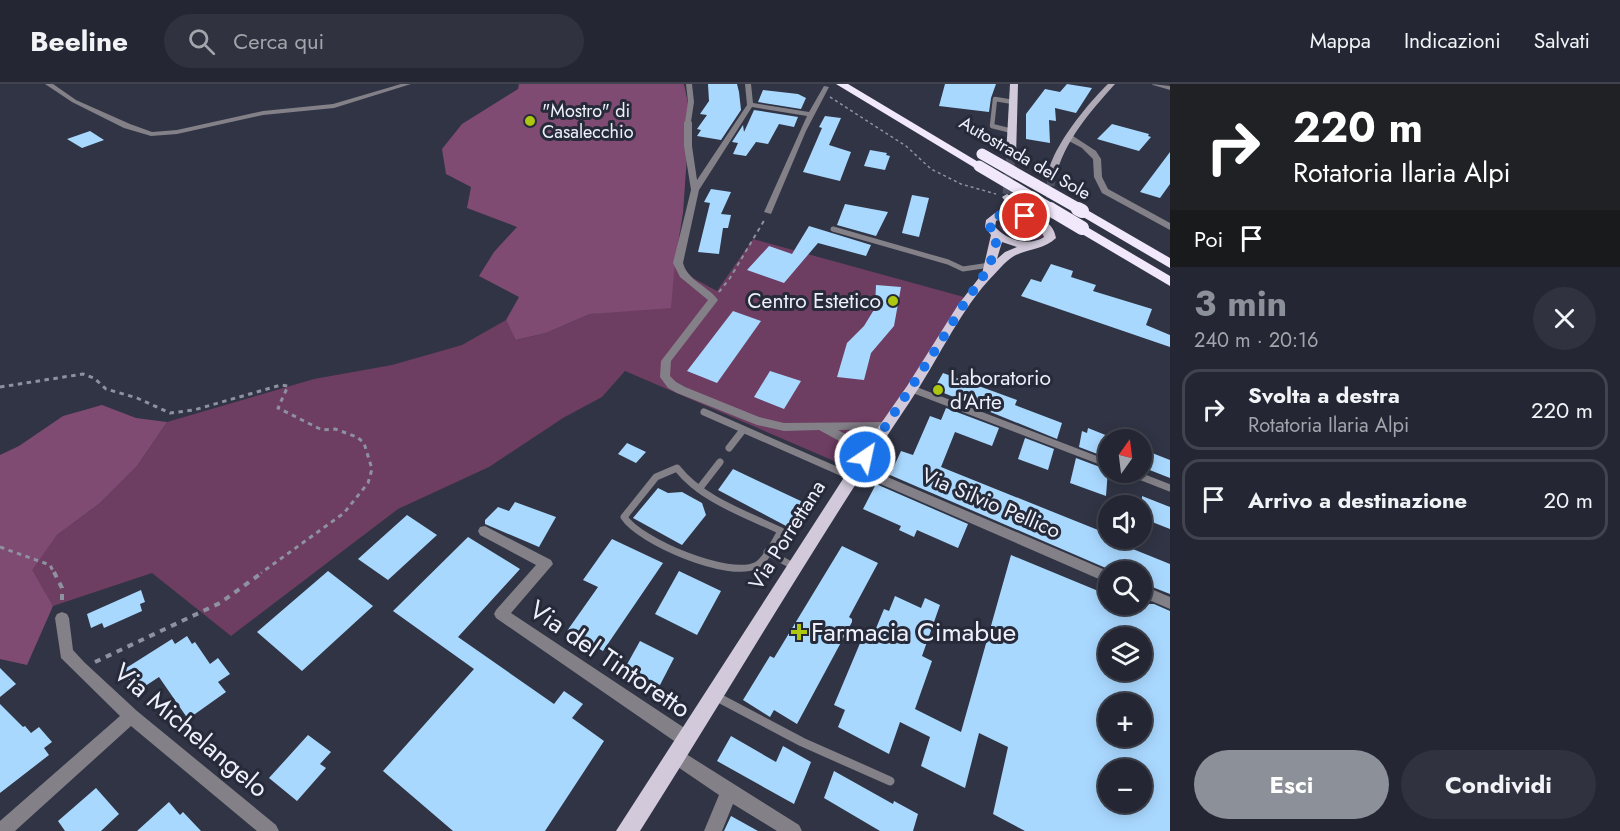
<!DOCTYPE html>
<html lang="it">
<meta charset="utf-8">
<style>
:root{--surface:#242733;--page:#30333f;--text:#f1f3f6;--muted:#a3a5ac;--line:#41444e;--accent:#8c9099}
body{margin:0;font-family:Jost,sans-serif;background:var(--page);color:var(--text);height:100vh;display:flex;flex-direction:column;font-size:22px;white-space:nowrap}
*{box-sizing:border-box;margin:0}
p{font-size:20px;color:var(--muted)}
.icon{flex:none;width:33px;height:33px;fill:none;stroke:currentColor;stroke-width:2;stroke-linecap:round;stroke-linejoin:round}
.map{position:relative;flex:1;overflow:hidden}
.panel{display:flex;flex-direction:column;background:var(--surface);width:450px}
.panel>*{flex:none}
.banner{background:#202124;color:#fff;overflow:hidden}
.needle{width:39px;rotate:14deg}
.tools{position:absolute;left:1098px;top:345px;display:grid;gap:12px}
.tools a{display:grid;place-items:center;width:54px;height:54px;border-radius:50%;background:var(--surface);box-shadow:0 3px 15px #0003,0 0 0 2px var(--line);font-size:30px}
.pin{position:absolute;display:grid;place-items:center;width:51px;height:51px;color:#fff;margin:-26px;border:3px solid #fff;border-radius:50%;box-shadow:0 2px 6px #0007}
.me{position:absolute;width:66px;margin:-33px;rotate:34deg;stroke-linejoin:round;filter:drop-shadow(0 0 4px #0008)}
.turn{display:flex;align-items:center;gap:21px;height:126px;padding:0 24px;font-size:27px}
.turn .icon{width:78px;height:78px;stroke-width:2.5}
.turn b{display:block;font-size:42px;line-height:51px}
.then{display:flex;align-items:center;height:57px;padding:0 24px;background:#0003;gap:12px;font-size:22px}
.round{display:grid;place-items:center;flex:none;width:63px;height:63px;border-radius:32px;background:var(--page)}
.head{display:flex;align-items:center;justify-content:space-between;height:102px;padding:0 24px}
h1{font-size:36px;font-weight:700;line-height:45px;color:var(--accent)}
.cta{display:flex;gap:12px;margin-top:auto;padding:12px 24px}
.cta a{flex:1;height:69px;border-radius:36px;background:var(--accent);color:#fff;font-size:24px;font-weight:700;line-height:69px;text-align:center}
.cta a+a{background:var(--page);color:var(--text)}
ul{padding:0;list-style:none}
li{display:flex;align-items:center;gap:18px;height:81px;margin:0 12px 9px;padding:0 12px;border:3px solid var(--line);border-radius:18px}
li div{flex:1}
li b{display:block;font-size:22px}
li em{font-style:normal}
header{display:flex;align-items:center;gap:36px;box-sizing:border-box;height:84px;padding:0 30px;background:var(--surface);border-bottom:2px solid var(--line)}
header strong{font-size:28px}
nav{display:flex;gap:33px;margin-inline-start:auto;font-size:21px}
.search{width:420px;height:54px;background:var(--page);display:flex;align-items:center;gap:15px;box-sizing:border-box;padding:0 21px;border-radius:33px;color:var(--muted);font-size:22px}
main{display:flex;flex:1;min-height:0}
.map>svg:first-child{display:block}
</style>
<header>
<strong>Beeline</strong>
<div class="search"><svg class="icon" aria-label="search" viewBox="0 0 24 24"><circle cx="10" cy="10" r="6"/><path d="M15 15l6 6"/></svg>Cerca qui</div>
<nav><a>Mappa</a><a>Indicazioni</a><a>Salvati</a></nav>
</header>
<main>
<div class="map">
<svg width="1170" height="747" viewBox="0 0 1170 747">
<rect width="100%" height="100%" fill="#303444"/>
<!-- green -->
<g fill="#6e3d62">
<path d="M1005 134H1019L1038 140 1044 152C1030 161 1007 156 999 142Z"/>
<path d="M753 155 964 213 887 333 848 383 625 287 602 313 563 334 489 383 398 425 231 552 152 489 53 522 31 486 57 451 100 419 137 382 167 338 314 295 392 281 462 261 506 236 517 256 546 249 590 230 624 226 675 178 693 194 717 207Z"/>
</g>
<!-- forest -->
<g fill="#804b72">
<path d="M519 0H684L690 29 683 129 675 178 671 224 590 230 546 249 516 256 506 236 519 213 479 192 494 168 517 143 467 124 471 103 446 90 442 65 462 40 518 5Z"/>
<path d="M102 321 136 334 167 338 137 382 100 419 57 451 32 486 53 522 27 581 0 575V371L19 362 63 332Z"/>
</g>
<!-- building -->
<g fill="#a9d8ff" fill-rule="evenodd">
<path d="M708 0H737L739 8 741 26 721 56 697 52 701 46 697 45 707 31 700 30 709 17Z"/>
<path d="M945 0H996L991 14 989 28 939 22Z"/>
<path d="M1067 0 1092 4 1076 29 1055 24 1056 37 1049 36 1050 59 1026 55V30L1045 5 1060 8Z"/>
<path d="M763 6 798 10 806 14 801 25 758 18Z"/>
<path d="M754 26 798 33 794 43 779 40 768 60 756 58 746 72 733 70 738 59 732 58 743 41 744 48Z"/>
<path d="M825 32 841 34 829 61 851 68 840 97 803 88 822 44 819 43Z"/>
<path d="M1112 40 1149 50 1148 52 1151 53 1139 67 1097 55Z"/>
<path d="M90 47 104 56 82 64 67 55Z"/>
<path d="M870 66 887 69 886 71 890 72 885 86 864 82Z"/>
<path d="M1170 68V100L1160 114 1140 108Z"/>
<path d="M711 105 731 108 721 130 731 131 728 144H723L719 170 698 168 710 119 704 118Z"/>
<path d="M912 111 929 114 919 153 902 149Z"/>
<path d="M845 120 888 128 876 152 837 141Z"/>
<path d="M809 142 871 161 866 172 818 159 784 199 747 186 769 162 792 170Z"/>
<path d="M1051 180 1073 187 1071 193 1096 201 1093 207 1152 225 1146 241 1170 251V263L1021 212 1031 195 1041 198Z"/>
<path d="M876 201 901 203 894 242 871 269 864 296 837 293 847 259 864 242 875 224Z"/>
<path d="M733 227 761 237 717 299 687 287Z"/>
<path d="M770 287 801 297 784 325 754 313Z"/>
<path d="M943 289 1017 316 1015 321 1062 339 1057 355 934 305Z"/>
<path d="M946 324 999 344 992 362 955 348 941 383 1108 450V455L1170 480V510L1142 499V488H1115L890 391 901 367 913 371 930 332 941 336Z"/>
<path d="M1088 344 1108 352V374L1079 363 1082 347 1087 349Z"/>
<path d="M1025 354 1054 365 1048 386 1018 375Z"/>
<path d="M627 359 646 368 636 379 618 370Z"/>
<path d="M1142 365 1170 376V394L1142 383Z"/>
<path d="M1076 374 1108 386 1106 412 1070 399Z"/>
<path d="M733 385 805 419 788 443 718 406Z"/>
<path d="M876 400 968 440 958 464 917 446 914 453 899 446 901 442 863 425Z"/>
<path d="M658 404 668 409 682 408 702 419 706 431 682 461 633 434Z"/>
<path d="M1142 412 1170 423V445L1142 434Z"/>
<path d="M515 418 556 433 539 463 485 440V436L498 423 509 427Z"/>
<path d="M407 431 437 451 388 496 358 475Z"/>
<path d="M468 453 520 485 458 553 554 620 564 607 583 620 572 634 604 657 545 747H453L383 687 474 585 393 527Z"/>
<path d="M612 455 663 479 603 567 567 547 598 503 583 496Z"/>
<path d="M842 462 878 479 849 533 852 535V538L797 640 774 626 770 633 743 616 770 572 774 574Z"/>
<path d="M1011 471 1108 511V520H1154L1170 527V747H1025L993 730 1008 663 979 649 965 704 921 682 930 653 900 638 889 670 838 643 845 626 834 621 866 545 874 549 884 525 889 527 895 512 921 524 925 514 940 521 922 572 932 577 915 625 961 648ZM1108 554H1142V586H1108ZM1108 620H1142V652H1108ZM1108 686H1142V718H1108Z"/>
<path d="M328 487 373 522 302 587 257 548Z"/>
<path d="M679 487 721 507 697 551 655 530Z"/>
<path d="M141 506 145 518 140 520 142 527 104 544 102 539 91 544 87 530Z"/>
<path d="M187 552 192 560 195 558 210 580 218 574 230 590 218 598 226 608 188 635 159 593 136 608 123 586 172 555 175 560Z"/>
<path d="M640 557 674 574 660 601 625 584Z"/>
<path d="M0 584 16 600 0 613Z"/>
<path d="M0 620 23 643 25 642 31 649 39 643 52 658 44 664 49 671 0 709Z"/>
<path d="M308 651 331 668 320 680 326 684 297 717 269 694Z"/>
<path d="M731 652 776 678 783 662 811 678 794 720 717 677Z"/>
<path d="M834 687 893 720 894 717 918 730 913 747H880L824 714Z"/>
<path d="M96 704 119 730 101 747H65L58 737Z"/>
<path d="M169 718 180 731 183 728 201 747H137Z"/>
<path d="M731 732 758 747H724Z"/>
</g>
<g fill="none" stroke-linecap="round" stroke-linejoin="round">
<!-- secondary-tunnel-far1 -->
<path stroke="#4c5060" stroke-width="8" stroke-dasharray="8 4" stroke-linecap="butt" d="M1050 126 1051 95"/>
<!-- secondary-tunnel -->
<path stroke="#4c5060" stroke-width="10" stroke-dasharray="10 4.5" stroke-linecap="butt" d="M1050 135V125"/>
<!-- primary-tunnel -->
<path stroke="#4c5060" stroke-width="9" stroke-dasharray="9 4.5" stroke-linecap="butt" d="M1007 110 1011 72"/>
<!-- path-far3 -->
<path stroke="#8e919f" stroke-width="1.5" stroke-dasharray="3 3" stroke-linecap="butt" d="M830 13 906 62 931 85 961 100 996 110"/>
<!-- path-far2 -->
<path stroke="#8e919f" stroke-width="2" stroke-dasharray="4 4" stroke-linecap="butt" d="M719 208 730 194 765 135"/>
<!-- path-far1 -->
<g stroke="#8e919f" stroke-width="3" stroke-dasharray="4.5 4.5" stroke-linecap="butt">
<path d="M0 303 83 290 94 294 106 305 137 314 170 329 194 326 281 301 288 302 278 324 322 346 335 345 357 353 364 359 372 385 368 399 344 429 261 489"/>
<path d="M0 463 50 481 54 489"/>
</g>
<!-- path -->
<g stroke="#8e919f" stroke-width="4" stroke-dasharray="6 6" stroke-linecap="butt">
<path d="M54 488 62 504V521"/>
<path d="M95 578 220 519 263 488"/>
</g>
<!-- service-far3 -->
<path stroke="#838088" stroke-width="4.5" d="M1012 47 992 42 995 15 1013 18"/>
<!-- service-far2 -->
<path stroke="#838088" stroke-width="5" d="M833 145 948 178 963 185 990 181"/>
<!-- service-far1 -->
<g stroke="#838088" stroke-width="7">
<path d="M912 305 1108 380"/>
<path d="M704 328 852 393"/>
<path d="M729 364 743 346"/>
<path d="M677 384C702 416 746 430 781 447 775 457 767 475 757 481 730 496 639 457 624 433L656 393Z"/>
<path d="M1129 388 1170 404"/>
<path d="M699 405 720 378"/>
<path d="M767 468 795 483"/>
</g>
<!-- service -->
<path stroke="#838088" stroke-width="9" d="M715 612 802 658 890 697"/>
<!-- pedestrian -->
<path fill="#838088" fill-rule="evenodd" d="M686 0H692L694 18 691 38 688 40 685 38 688 18Z"/>
<!-- minor -->
<g fill="#838088" fill-rule="evenodd">
<path d="M45 0H53L76 16 130 40 152 48 177 46 263 27 333 20 401 0H411L334 24 263 31 177 50 151 52 124 44 72 18Z"/>
<path d="M745 0H751L753 19 809 28 824 2 829 3 806 47 771 130 764 128 807 32 752 23 699 106 683 179C688 197 707 201 718 216L671 277 670 292 676 298 685 303 759 333 784 339 890 338 892 341 890 344 886 345 838 346 856 356 871 373 869 376H861L843 359 819 346 784 347 757 341 677 309 668 304 660 293 661 277 708 216 680 193 673 179 691 106 684 62V38L688 36 692 38V62L697 96 747 21Z"/>
<path d="M1152 0 1170 2V6L1153 1Z"/>
<path d="M1067 52H1073L1096 67 1101 75 1102 93 1108 105 1170 139V146L1102 109 1094 93 1093 75 1082 64 1067 56Z"/>
<path d="M857 380 1110 488 1108 499 853 388 851 385 853 382Z"/>
<path d="M485 442 551 476 553 480 511 529 692 649 694 655 692 661 686 663 680 661 496 534 494 530 496 526 536 481 480 451 478 447 480 443Z"/>
<path d="M1142 501 1170 513V525L1142 513Z"/>
<path d="M62 528 67 530 69 534 73 566 84 578 137 627 276 741 279 747H257L131 642 15 747H0V737L120 632 61 574 55 534 57 530Z"/>
<path d="M675 663 799 741 802 747H777L733 720 722 747H704L719 711 669 677 667 671 669 665Z"/>
</g>
<!-- secondary -->
<g fill="#b0aab7" fill-rule="evenodd">
<path d="M1108 0H1115C1090 28 1064 57 1055 95L1048 97C1045 71 1089 18 1108 0Z"/>
<path d="M1045 129 1048 130V134L1030 137 1026 134 1030 131Z"/>
</g>
<!-- primary -->
<g fill="#d2cadb" fill-rule="evenodd">
<path d="M1010 0H1018L1016 72 1011 75 1006 72Z"/>
<path d="M1007 110C1015 114 1020 125 1028 129 1041 136 1053 137 1056 154 1045 165 1027 165 1014 172 1005 177 996 189 988 197 956 233 936 280 909 319 815 459 730 605 640 747H616L852 381 907 302 958 221 982 190 991 151 985 143 986 136 995 129 1013 127 1002 113ZM1015 133 1039 142 1044 153C1028 163 1007 156 995 143L996 137 1002 134ZM1002 158 1017 163 1005 168 997 175Z"/>
</g>
<!-- motorway -->
<g fill="#f1e8fc" fill-rule="evenodd">
<path d="M836 0H848L985 82 979 86 975 84Z"/>
<path d="M1082 123 1170 174V184L1078 130 1076 127 1078 124Z"/>
<path d="M1082 140 1170 192V202L1077 147 1075 144 1077 141Z"/>
</g>
<!-- motorway-bridge-far1 -->
<g stroke="#f1e8fc" stroke-width="11">
<path d="M982 70 1081 126"/>
<path d="M979 82 1053 126"/>
</g>
<!-- motorway-bridge -->
<g stroke="#f1e8fc" stroke-width="14">
<path d="M1050 125 1082 144"/>
<path d="M1078 125 1082 127"/>
</g>
</g>
<g fill="none" stroke-linecap="round" stroke-linejoin="round">
<!-- route -->
<path stroke="#1a73e8" stroke-width="10" stroke-dasharray="0 18" d="M865 373C897 325 929 277 959 228 976 200 994 186 997 150L990 143 991 135 1003 130 1025 132"/>
</g>
<!-- markers -->
<g fill="#adc610" stroke="#262a39" stroke-width="2">
<circle cx="530" cy="37" r="6"/>
<circle cx="893" cy="217" r="6"/>
<circle cx="938" cy="306" r="6"/>
<path d="M796 539h6v6h6v6h-6v6h-6v-6h-6v-6h6z"/>
</g>
<g text-anchor="middle" dominant-baseline="central" stroke-width="6" stroke-linejoin="round" paint-order="stroke">
<!-- far-poi labels -->
<g font-size="18" fill="#eef1fc" stroke="#262a39" text-anchor="start">
<text x="542" y="27">"Mostro" di<tspan x="542" dy="21">Casalecchio</tspan></text>
</g>
<!-- far-street labels -->
<g font-size="18" fill="#eef1fc" stroke="#262a39">
<text transform="translate(1025 74) rotate(30)">Autostrada del Sole</text>
</g>
<!-- poi labels -->
<g font-size="21" fill="#eef1fc" stroke="#262a39" text-anchor="end">
<text x="881" y="217">Centro Estetico</text>
<text x="950" y="294" text-anchor="start">Laboratorio<tspan x="950" dy="24">d'Arte</tspan></text>
</g>
<!-- street labels -->
<g font-size="21" fill="#eef1fc" stroke="#262a39">
<text transform="translate(991 419) rotate(23)">Via Silvio Pellico</text>
<text transform="translate(787 451) rotate(-58)">Via Porrettana</text>
</g>
<!-- near-poi labels -->
<g font-size="26" fill="#eef1fc" stroke="#262a39" text-anchor="start">
<text x="811" y="548">Farmacia Cimabue</text>
</g>
<!-- near-street labels -->
<g font-size="26" fill="#eef1fc" stroke="#262a39">
<text transform="translate(610 575) rotate(34)">Via del Tintoretto</text>
<text transform="translate(191 646) rotate(40)">Via Michelangelo</text>
</g>
</g>
</svg>
<div class="tools">
<a><svg class="needle" viewBox="-14 -14 28 28"><path d="M0-13l5 13h-10z" fill="#e53935"/><path d="M0 13l5-13h-10z" fill="#a3a5ac"/></svg></a>
<a><svg class="icon" aria-label="sound" viewBox="0 0 24 24"><path d="M4 9h4l5-4v14l-5-4H4zM17 9q2 3 0 6"/></svg></a>
<a><svg class="icon" aria-label="search" viewBox="0 0 24 24"><circle cx="10" cy="10" r="6"/><path d="M15 15l6 6"/></svg></a>
<a><svg class="icon" aria-label="layers" viewBox="0 0 24 24"><path d="M12 4l9 5-9 5-9-5zM3 14l9 5 9-5"/></svg></a>
<a>+</a>
<a>−</a>
</div>
<div class="pin" style="left:1025px;top:132px;background:#d93025"><svg class="icon" aria-label="arrive" viewBox="0 0 24 24"><path d="M6 21V4h12l-3 4 3 4H6"/></svg></div>
<svg class="me" style="left:865px;top:373px" viewBox="-20 -20 40 40"><circle r="17" fill="#1a73e8" stroke="#fff" stroke-width="3"/><path d="M0-11L8 9 0 5-8 9z" fill="#fff"/></svg>
</div>
<section class="panel">
<div class="banner">
<div class="turn"><svg class="icon" aria-label="right" viewBox="0 0 24 24"><path d="M7 20v-9h11M14 6l5 5-5 5"/></svg><div><b>220 m</b>Rotatoria Ilaria Alpi</div></div>
<div class="then">Poi<svg class="icon" aria-label="arrive" viewBox="0 0 24 24"><path d="M6 21V4h12l-3 4 3 4H6"/></svg></div>
</div>
<div class="head"><div><h1>3 min</h1><p>240 m · 20:16</p></div><a class="round"><svg class="icon" aria-label="close" viewBox="0 0 24 24"><path d="M6 6l12 12M18 6L6 18"/></svg></a></div>
<ul>
<li><svg class="icon" aria-label="right" viewBox="0 0 24 24"><path d="M7 20v-9h11M14 6l5 5-5 5"/></svg><div><b>Svolta a destra</b><p>Rotatoria Ilaria Alpi</p></div><em>220 m</em></li>
<li><svg class="icon" aria-label="arrive" viewBox="0 0 24 24"><path d="M6 21V4h12l-3 4 3 4H6"/></svg><div><b>Arrivo a destinazione</b></div><em>20 m</em></li>
</ul>
<div class="cta"><a>Esci</a><a>Condividi</a></div>
</section>
</main>
